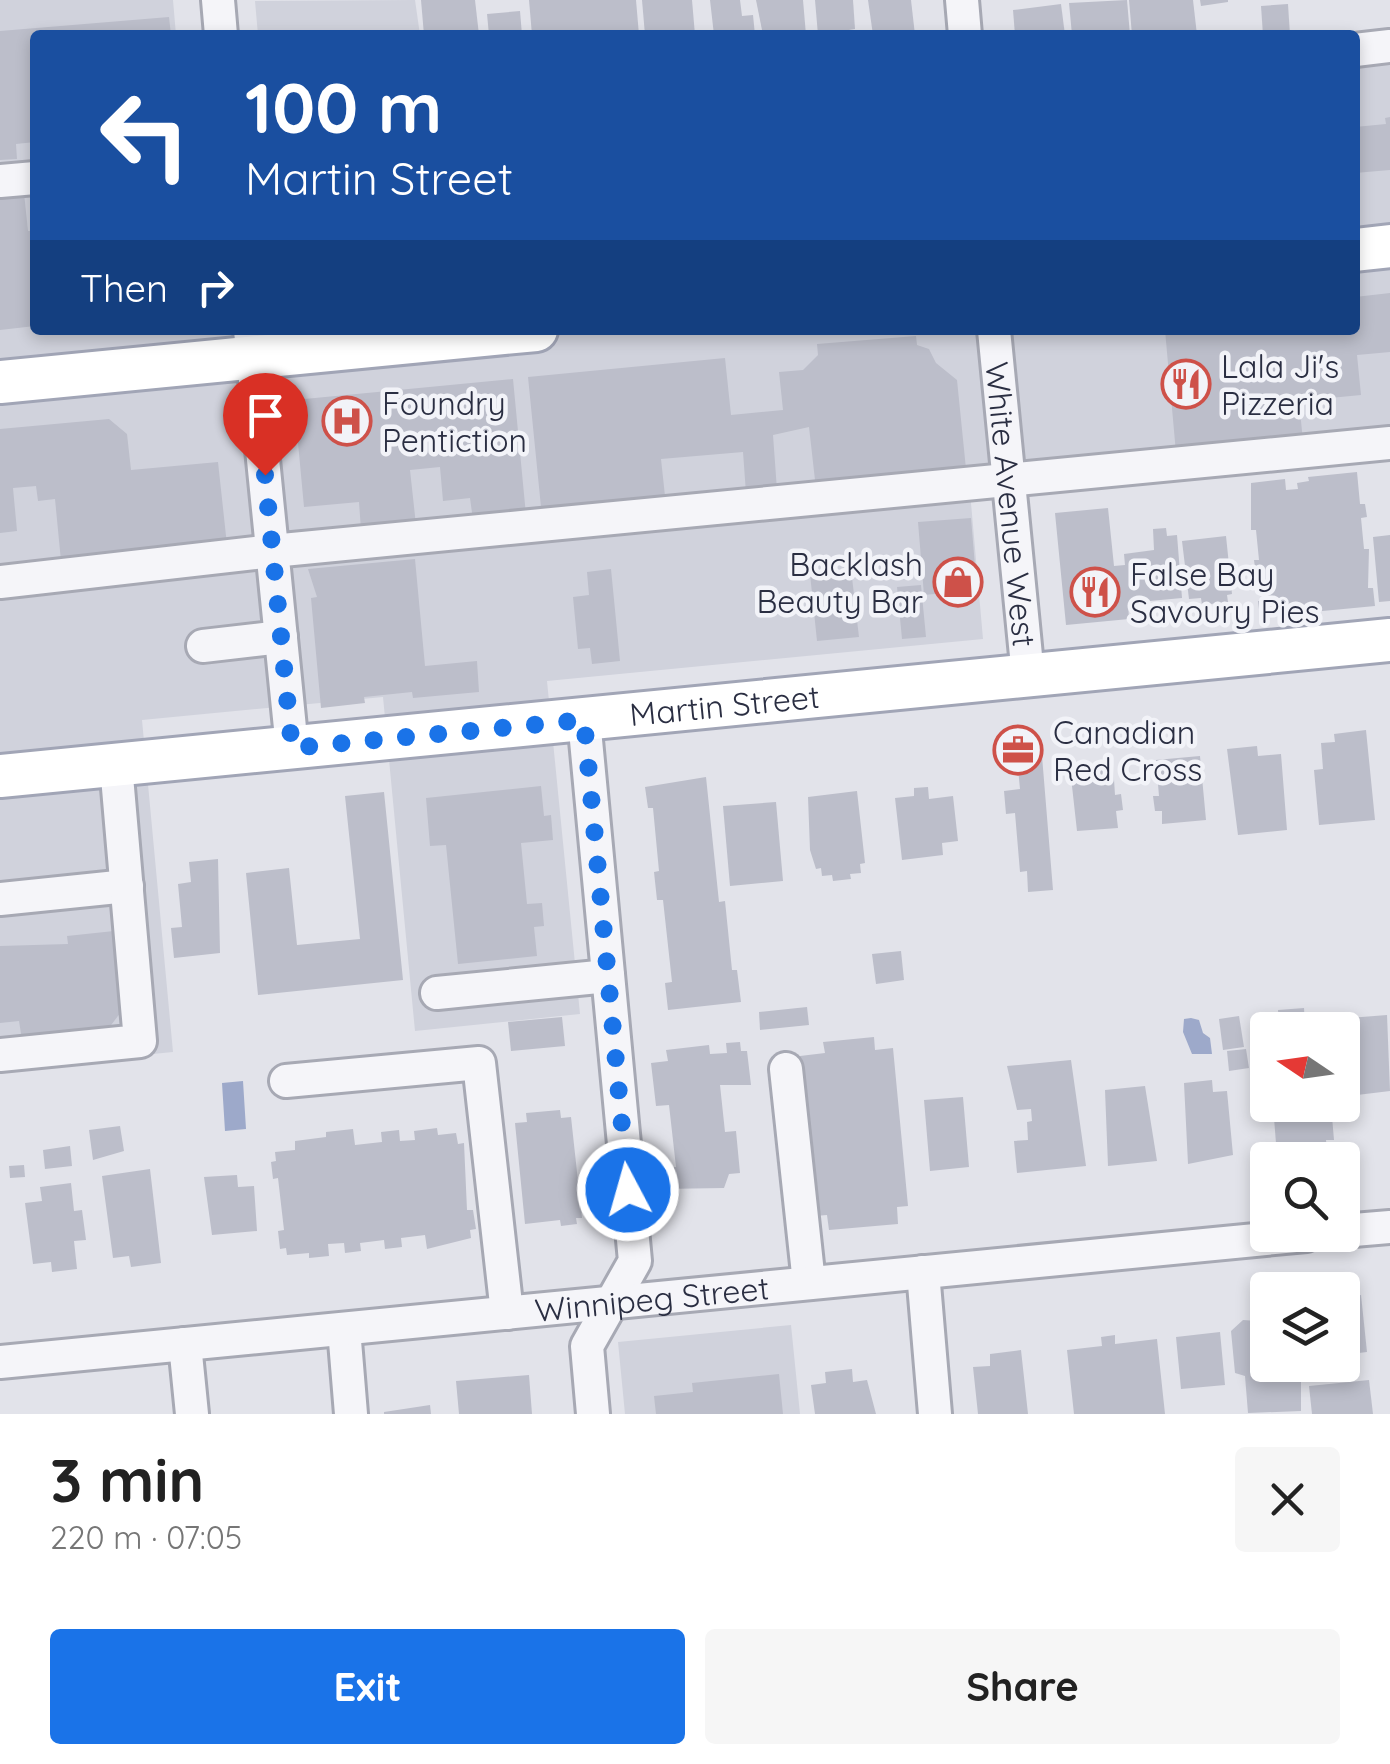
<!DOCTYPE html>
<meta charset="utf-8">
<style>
:root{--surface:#fff;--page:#f6f6f6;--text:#222;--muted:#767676;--accent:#1a73e8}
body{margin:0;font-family:Quicksand,sans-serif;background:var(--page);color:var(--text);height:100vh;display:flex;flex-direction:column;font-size:38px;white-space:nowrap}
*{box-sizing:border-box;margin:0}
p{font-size:32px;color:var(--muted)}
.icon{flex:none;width:55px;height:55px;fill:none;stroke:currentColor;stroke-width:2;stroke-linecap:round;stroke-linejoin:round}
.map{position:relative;height:1414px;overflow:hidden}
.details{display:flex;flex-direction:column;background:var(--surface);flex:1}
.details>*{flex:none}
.hud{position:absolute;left:30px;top:30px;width:1330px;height:305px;border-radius:10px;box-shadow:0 5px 15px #0003;background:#1a4fa0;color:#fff;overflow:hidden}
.needle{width:65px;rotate:283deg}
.fabs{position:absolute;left:1250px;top:1012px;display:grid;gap:20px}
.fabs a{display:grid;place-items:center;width:110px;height:110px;border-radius:10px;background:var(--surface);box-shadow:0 5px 15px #0003;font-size:50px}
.pin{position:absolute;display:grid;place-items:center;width:85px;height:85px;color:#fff;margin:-102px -42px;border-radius:50% 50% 50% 0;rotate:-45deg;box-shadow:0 0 10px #0007}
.pin .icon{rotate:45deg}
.me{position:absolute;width:110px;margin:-55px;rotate:354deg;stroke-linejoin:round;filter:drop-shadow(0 0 8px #0008)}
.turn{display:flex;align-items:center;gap:35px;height:210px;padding:0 50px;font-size:45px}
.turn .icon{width:130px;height:130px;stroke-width:2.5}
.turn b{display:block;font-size:70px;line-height:85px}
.then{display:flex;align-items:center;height:95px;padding:0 50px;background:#0003;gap:20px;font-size:38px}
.round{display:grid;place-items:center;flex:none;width:105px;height:105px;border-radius:10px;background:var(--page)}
.head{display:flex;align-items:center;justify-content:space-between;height:170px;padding:0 50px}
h1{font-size:60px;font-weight:700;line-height:75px}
.cta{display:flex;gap:20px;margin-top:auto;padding:20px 50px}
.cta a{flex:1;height:115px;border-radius:10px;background:var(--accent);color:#fff;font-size:40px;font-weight:700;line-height:115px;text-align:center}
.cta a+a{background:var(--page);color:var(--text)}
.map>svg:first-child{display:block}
</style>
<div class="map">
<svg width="1390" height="1414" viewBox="0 0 1390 1414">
<rect width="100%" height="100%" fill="#e2e3ea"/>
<!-- built -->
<g fill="#d0d2dc">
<path d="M0 0H173L176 35H35V330H1355V64L1390 61V429L968 469 983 639 547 681 580 1014 415 1031 383 697 142 720 173 1052 0 1069Z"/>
<path d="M415 0 420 35H258L255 1Z"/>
<path d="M791 1325 800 1414H625L618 1342Z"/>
</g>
<!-- water -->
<g fill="#9da9ca">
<path d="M1191 1018 1199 1020 1203 1033 1210 1038 1212 1054H1192L1183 1032 1184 1019Z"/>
<path d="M243 1081 246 1129 225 1131 222 1083Z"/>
</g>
<!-- building -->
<g fill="#bcbeca">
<path d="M421 0H475L479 35H424Z"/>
<path d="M529 0H636L639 35H532Z"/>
<path d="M642 0H692L695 35H645Z"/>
<path d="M710 0H740L742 16 753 15 755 35H714Z"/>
<path d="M756 0H803L806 35H763Z"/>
<path d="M815 0H853L855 29 818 35Z"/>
<path d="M868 0H911L915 35H873Z"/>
<path d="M1127 0 1130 35H1072L1069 3Z"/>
<path d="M1129 0H1193L1197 35H1132Z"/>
<path d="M1200 0H1228V2L1201 6Z"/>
<path d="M1061 4 1065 35H1015L1013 10Z"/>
<path d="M1288 4 1290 35H1263L1261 6Z"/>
<path d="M520 11 522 35H489L487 14Z"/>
<path d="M169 17 171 35H35V142L16 144 17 159 0 160V31Z"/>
<path d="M1390 117V170L1355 173V127L1386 124 1385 118Z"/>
<path d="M24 193 28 231H35V326L0 330V195Z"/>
<path d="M1390 293V352L1357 355 1361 395 1299 401 1303 441 1176 453 1165 330H1355V297Z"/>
<path d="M916 336 917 345 929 349 936 363 957 380 966 469 821 485 815 480 809 427 773 435 777 490 746 493 743 452 661 459 665 496 541 507 528 377 725 358 731 415 783 410 779 372 803 370 818 355 817 344Z"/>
<path d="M513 379 526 515 473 520 470 498 443 501 440 467 410 470 416 525 361 530 359 502 304 507 294 400Z"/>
<path d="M109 419 127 434 131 470 218 462 227 545 61 561 55 499 38 501 36 486 13 488 17 531 0 533V429Z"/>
<path d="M1357 472 1360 504H1365L1367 517 1361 518 1364 549H1369L1368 588H1373L1375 606 1260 617 1258 601H1264L1261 574 1256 575 1254 560H1259L1256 530H1251V483L1285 479 1286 490 1298 489 1297 483 1309 481 1308 477Z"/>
<path d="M1108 508 1114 566 1125 565 1124 554 1154 550 1153 529 1166 528 1167 536 1177 535 1182 598 1128 603 1129 619 1066 625 1055 513Z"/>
<path d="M971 518 977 590 924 595 918 522Z"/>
<path d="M1390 535V601L1379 602 1373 537Z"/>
<path d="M1226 536 1232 594 1227 595 1228 602 1202 605 1201 598 1189 599 1182 541Z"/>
<path d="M415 559 425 666 477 661 479 692 413 698 412 692 364 697 365 703 321 708 311 598 317 597 308 569Z"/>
<path d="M611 569 620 661 592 664 590 648 578 649 573 597 589 595 587 572Z"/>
<path d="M851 569 859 637 817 641 810 574Z"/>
<path d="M921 585 926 637 902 639 897 587Z"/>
<path d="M1366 730 1375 820 1319 825 1314 770 1323 769 1321 743 1335 742 1334 734Z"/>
<path d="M1257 746 1258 756 1281 754 1287 830 1238 835 1227 749Z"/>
<path d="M1042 756 1053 890 1028 892 1027 871 1020 872 1015 813 1006 814 1004 791 1020 789 1017 758Z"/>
<path d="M1200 756 1206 820 1162 824V811H1155L1153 796H1159L1156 760Z"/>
<path d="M1113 764 1115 795 1121 794 1123 810 1116 811 1118 828 1077 831 1070 768Z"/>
<path d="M706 777 719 902 725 901 732 970H737L741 1002 668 1010 665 983 672 982 663 900H657L654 872 659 871 653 808H648L645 787Z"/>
<path d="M541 786 544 816 551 815 553 840 521 843 527 904 542 903 544 926 534 927 537 956 458 964 446 845 430 846 426 798Z"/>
<path d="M928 787 929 799 953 796 958 841 942 843 943 855 902 860 895 798 914 796V788Z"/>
<path d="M857 791 865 863 860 864 861 873 850 874 851 879 833 881 832 875 822 876 821 868 816 869 810 850 808 797Z"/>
<path d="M384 792 403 980 258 995 246 873 289 868 297 945 360 939 345 796Z"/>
<path d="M776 802 783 881 730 886 723 806Z"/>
<path d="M218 859 220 953 174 958 171 928 182 927 178 884 191 882 189 862Z"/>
<path d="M114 931 121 1012 105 1033 22 1040 19 1021 0 1023V946L68 944 67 936Z"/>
<path d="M901 951 904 980 876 984 872 954Z"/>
<path d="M807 1007 809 1025 760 1030 759 1012Z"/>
<path d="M1304 1008 1305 1026 1279 1028 1278 1010Z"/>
<path d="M1387 1015 1390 1091 1357 1095 1349 1018Z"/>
<path d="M1239 1016 1244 1047 1223 1050 1219 1019Z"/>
<path d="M562 1017 565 1046 511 1051 508 1022Z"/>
<path d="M874 1037 875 1050 893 1048 908 1206 897 1207 898 1224 829 1230 827 1215 815 1216 800 1056 825 1053 823 1042Z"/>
<path d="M740 1042 741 1051H747L751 1085H720L725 1132 736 1131 740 1173 729 1174 724 1188 662 1189 660 1169 676 1167 669 1105 656 1106 651 1063 668 1061 666 1050 709 1045 710 1054 727 1053 726 1043Z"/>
<path d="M1246 1049 1249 1068 1229 1071 1227 1051Z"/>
<path d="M1071 1060 1086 1166 1017 1173 1014 1141 1028 1140 1027 1122 1032 1121 1031 1109 1017 1110 1007 1066Z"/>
<path d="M1212 1080 1213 1092 1227 1091 1233 1155 1188 1164 1184 1083Z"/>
<path d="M1145 1086 1157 1161 1108 1166 1105 1090Z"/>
<path d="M1263 1091H1268V1105H1331L1334 1140H1326L1328 1160 1277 1156 1274 1118 1266 1119Z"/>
<path d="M963 1097 969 1167 930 1171 924 1100Z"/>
<path d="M560 1110 561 1118 571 1117 582 1218H576L577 1224 561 1226 560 1220 525 1224 515 1123 527 1122 526 1113Z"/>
<path d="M120 1126 124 1151 93 1160 89 1130Z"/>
<path d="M437 1128 438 1135 456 1133 458 1144 464 1143 467 1210H473L476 1229 470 1230 471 1238 427 1249 425 1235 401 1238 402 1247 385 1249 384 1240 360 1243 361 1251 345 1253 344 1243 328 1244 329 1256 309 1258V1253L287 1255 286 1248 280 1249 278 1231 284 1230 278 1178 273 1179 271 1162 276 1161 275 1152 295 1150V1141L326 1137V1132L353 1129 355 1145 382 1142 381 1132 399 1130 400 1141 415 1140 414 1131Z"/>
<path d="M70 1146 72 1166 45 1169 43 1150Z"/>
<path d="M24 1165 25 1177 10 1178 9 1166Z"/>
<path d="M150 1169 161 1263 131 1267 129 1256 113 1258 102 1176Z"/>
<path d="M237 1175 238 1187 254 1186 257 1231 212 1235 204 1177Z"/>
<path d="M71 1183 74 1211 82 1210 86 1240 74 1241 77 1269 52 1272 51 1262 33 1264 25 1203 42 1201 40 1187Z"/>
<path d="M1361 1295 1367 1352 1342 1355V1298Z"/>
<path d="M1268 1315V1365H1296V1375H1301V1411L1248 1413 1245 1376 1235 1373 1231 1331 1243 1320 1257 1321 1256 1316Z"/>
<path d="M1220 1332 1225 1385 1181 1389 1176 1337Z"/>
<path d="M1115 1335V1344L1157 1339 1165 1414H1074L1067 1350 1102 1346 1101 1337Z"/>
<path d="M1021 1350 1028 1414H978L973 1367 990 1366V1354Z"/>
<path d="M852 1369 853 1382 867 1380 876 1414H815L811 1385 826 1383 825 1372Z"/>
<path d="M779 1374 783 1414H656L654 1396 693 1392 692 1383Z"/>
<path d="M529 1375 532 1414H459L456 1381Z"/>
<path d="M1369 1380 1373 1414H1312L1309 1386Z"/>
<path d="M430 1405 431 1414H384V1412Z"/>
</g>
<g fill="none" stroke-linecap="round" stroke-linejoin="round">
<!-- minor casing -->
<g stroke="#a7a9b4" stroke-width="38">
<g id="minor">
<path d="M218 0 221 35"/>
<path d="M962 0 965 35"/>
<path d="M1355 50 1390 46"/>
<path d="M0 181 35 178"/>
<path d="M250 330 292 748"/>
<path id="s1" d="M994 330 1028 676"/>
<path d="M0 582 272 551 1390 443"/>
<path d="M203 646 281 637"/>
<path d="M584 719 635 1261 587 1346 593 1414"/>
<path d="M0 899 127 886"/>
<path d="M437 993 608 976"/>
<path d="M0 1055 140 1041 116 765"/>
<path d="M786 1069 809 1283"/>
<path d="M286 1081 479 1063 507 1313"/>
<path d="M1342 1231 1390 1227"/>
<path d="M923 1272 935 1414"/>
<path d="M344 1329 351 1414"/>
<path d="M185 1344 192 1414"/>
<path id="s2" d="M0 1362 1306 1235"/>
</g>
</g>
<!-- major casing -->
<g stroke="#a1a5b6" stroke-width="48">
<g id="major">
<path d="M1355 250 1390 246"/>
<path d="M0 382 536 330"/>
<path id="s3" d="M0 776 1390 640"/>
</g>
</g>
<!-- minor -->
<use href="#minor" stroke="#f5f5f9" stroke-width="32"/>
<!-- major -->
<use href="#major" stroke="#fff" stroke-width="42"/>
</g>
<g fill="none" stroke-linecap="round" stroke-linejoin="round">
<!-- route -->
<path stroke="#1a73e8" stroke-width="18" stroke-dasharray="0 32.4" d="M265 475 292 748 584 720 628 1190"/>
</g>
<!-- icons -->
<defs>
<g id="restaurant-ring" transform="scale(2.5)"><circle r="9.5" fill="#f2f3f8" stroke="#ce5149" stroke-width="1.5"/><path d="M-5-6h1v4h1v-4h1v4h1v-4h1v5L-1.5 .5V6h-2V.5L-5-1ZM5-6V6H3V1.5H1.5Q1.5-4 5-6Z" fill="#ce5149"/></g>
<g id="hospital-ring" transform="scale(2.5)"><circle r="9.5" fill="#f2f3f8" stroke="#ce5149" stroke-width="1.5"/><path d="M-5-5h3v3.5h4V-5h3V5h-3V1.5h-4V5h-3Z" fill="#ce5149"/></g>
<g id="shop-ring" transform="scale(2.5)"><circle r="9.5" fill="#f2f3f8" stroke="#ce5149" stroke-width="1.5"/><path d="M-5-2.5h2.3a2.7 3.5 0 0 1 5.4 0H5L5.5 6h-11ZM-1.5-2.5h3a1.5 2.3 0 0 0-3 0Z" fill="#ce5149"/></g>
<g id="office-ring" transform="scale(2.5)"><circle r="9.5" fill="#f2f3f8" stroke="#ce5149" stroke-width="1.5"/><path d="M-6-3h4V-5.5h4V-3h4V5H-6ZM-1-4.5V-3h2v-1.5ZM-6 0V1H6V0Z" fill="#ce5149"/></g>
</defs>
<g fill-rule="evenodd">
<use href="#restaurant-ring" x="1186" y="384"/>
<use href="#hospital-ring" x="347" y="421"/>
<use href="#shop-ring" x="958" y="582"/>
<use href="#restaurant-ring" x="1095" y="592"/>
<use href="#office-ring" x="1018" y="750"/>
</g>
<g text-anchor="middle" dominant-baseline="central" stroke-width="9" stroke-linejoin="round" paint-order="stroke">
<!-- poi labels -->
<g font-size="32" fill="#2a2e42" stroke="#f2f3f8" text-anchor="start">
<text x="1221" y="366">Lala Ji's<tspan x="1221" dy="37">Pizzeria</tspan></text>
<text x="382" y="403">Foundry<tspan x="382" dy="37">Pentiction</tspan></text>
<text x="923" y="564" text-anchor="end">Backlash<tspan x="923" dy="37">Beauty Bar</tspan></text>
<text x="1130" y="574">False Bay<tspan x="1130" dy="37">Savoury Pies</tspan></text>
<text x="1053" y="732">Canadian<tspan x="1053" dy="37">Red Cross</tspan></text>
</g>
<!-- street labels -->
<g font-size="32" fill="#2a2e42" stroke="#f2f3f8">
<text stroke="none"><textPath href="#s1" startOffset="175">White Avenue West</textPath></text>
<text stroke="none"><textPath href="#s3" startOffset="728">Martin Street</textPath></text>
<text stroke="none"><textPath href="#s2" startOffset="655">Winnipeg Street</textPath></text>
</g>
</g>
</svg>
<div class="fabs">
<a><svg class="needle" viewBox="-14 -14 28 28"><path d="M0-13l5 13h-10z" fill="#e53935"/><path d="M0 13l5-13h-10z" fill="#767676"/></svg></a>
<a><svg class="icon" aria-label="search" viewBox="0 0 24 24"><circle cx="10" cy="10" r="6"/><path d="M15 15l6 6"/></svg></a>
<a><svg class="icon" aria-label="layers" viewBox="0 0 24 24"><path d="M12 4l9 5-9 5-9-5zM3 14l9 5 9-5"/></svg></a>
</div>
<div class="pin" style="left:265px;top:475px;background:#d93025"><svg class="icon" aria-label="arrive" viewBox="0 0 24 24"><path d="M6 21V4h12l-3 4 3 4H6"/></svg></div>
<svg class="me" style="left:628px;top:1190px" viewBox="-20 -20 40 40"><circle r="17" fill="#1a73e8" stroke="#fff" stroke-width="3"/><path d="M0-11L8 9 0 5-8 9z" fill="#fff"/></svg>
<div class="hud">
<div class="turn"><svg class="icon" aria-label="left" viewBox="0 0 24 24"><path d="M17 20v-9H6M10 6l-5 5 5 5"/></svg><div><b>100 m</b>Martin Street</div></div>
<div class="then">Then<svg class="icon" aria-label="right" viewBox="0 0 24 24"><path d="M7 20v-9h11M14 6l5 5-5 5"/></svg></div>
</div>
</div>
<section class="details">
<div class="head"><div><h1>3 min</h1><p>220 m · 07:05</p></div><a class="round"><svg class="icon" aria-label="close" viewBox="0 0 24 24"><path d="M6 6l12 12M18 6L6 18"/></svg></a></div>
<div class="cta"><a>Exit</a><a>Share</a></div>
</section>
